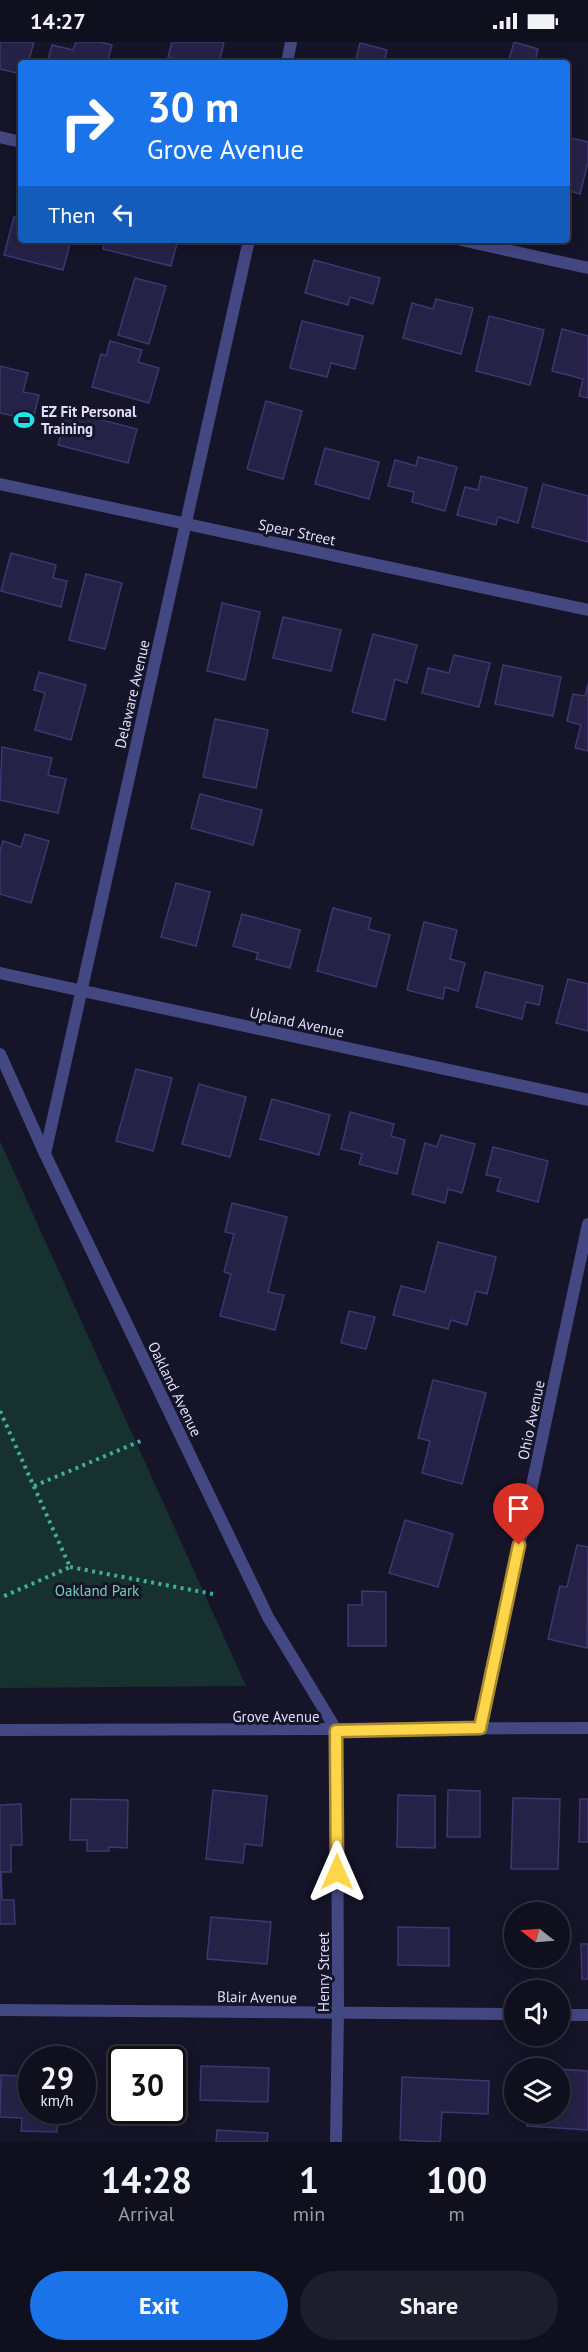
<!DOCTYPE html>
<style>
:root{--surface:#100f1e;--page:#1e1d2b;--text:#f1f3f6;--muted:#9c9ca4;--line:#302f3c;--accent:#1a73e8}
body{margin:0;font-family:"PT Sans",sans-serif;background:var(--page);color:var(--text);height:100vh;display:flex;flex-direction:column;font-size:22px;white-space:nowrap}
*{box-sizing:border-box;margin:0}
p{font-size:20px;color:var(--muted)}
.icon{flex:none;width:33px;height:33px;fill:none;stroke:currentColor;stroke-width:2;stroke-linecap:round;stroke-linejoin:round}
.map{position:relative;height:2100px;overflow:hidden}
.drawer{display:flex;flex-direction:column;background:var(--surface);flex:1}
.drawer>*{flex:none}
.banner{position:absolute;left:18px;top:18px;width:552px;height:183px;border-radius:6px;box-shadow:0 3px 15px #0003,0 0 0 2px var(--line);background:#1a73e8;color:#fff;overflow:hidden}
.needle{width:39px;rotate:287deg}
.tools{position:absolute;left:504px;top:1860px;display:grid;gap:12px}
.tools a{display:grid;place-items:center;width:66px;height:66px;border-radius:50%;background:var(--surface);box-shadow:0 3px 15px #0003,0 0 0 2px var(--line);font-size:30px}
.speed{position:absolute;left:18px;top:2004px;display:flex;gap:12px;font-size:30px;font-weight:700;text-align:center}
.speed>*{display:grid;place-content:center;width:78px;height:78px;border-radius:50%;background:var(--surface);box-shadow:0 3px 15px #0003,0 0 0 2px var(--line);line-height:1}
.speed small{font-size:15px;font-weight:400}
.speed .limit{border:3px solid #111;border-radius:9px;background:#fff;color:#111}
.pin{position:absolute;display:grid;place-items:center;width:51px;height:51px;color:#fff;margin:-62px -26px;border-radius:50% 50% 50% 0;rotate:-45deg;box-shadow:0 0 6px #0007}
.pin .icon{rotate:45deg}
.me{position:absolute;width:66px;margin:-33px;rotate:0deg;stroke-linejoin:round;filter:drop-shadow(0 0 4px #0008)}
.turn{display:flex;align-items:center;gap:21px;height:126px;padding:0 30px;font-size:27px}
.turn .icon{width:78px;height:78px;stroke-width:2.5}
.turn b{display:block;font-size:42px;line-height:51px}
.then{display:flex;align-items:center;height:57px;padding:0 30px;background:#0003;gap:12px;font-size:22px}
.eta{display:flex;justify-content:space-evenly;align-items:center;height:102px;text-align:center}
.eta b{font-size:36px;font-weight:700;line-height:42px}
.primary-button{display:flex;gap:12px;margin-top:auto;padding:12px 30px}
.primary-button a{flex:1;height:69px;border-radius:36px;background:var(--accent);color:#fff;font-size:24px;font-weight:700;line-height:69px;text-align:center}
.primary-button a+a{background:var(--page);color:var(--text)}
.status{display:flex;justify-content:space-between;align-items:center;height:42px;padding:0 30px;background:var(--surface);direction:ltr}
.status svg{height:16px;fill:currentColor}
.map>svg:first-child{display:block}
</style>
<div class="status"><b>14:27</b><svg viewBox="0 0 49 12"><path d="M0 12V9h3v3zM5 12V6h3v6zM10 12V3h3v9zM15 12V0h3v12zM26 1h20v11H26zM47 4h2v5h-2z"/></svg></div>
<div class="map">
<svg width="588" height="2100" viewBox="0 0 588 2100">
<rect width="100%" height="100%" fill="#151428"/>
<!-- green -->
<path fill="#17322e" d="M0 1099 246 1644 0 1646Z"/>
<!-- building -->
<g fill="#262247" stroke="#3c3770" stroke-width="1.5">
<path d="M0 0H34L28 21H21V32L0 27Z"/>
<path d="M76 0H100L112 3 107 21H47L52 3 73 8Z"/>
<path d="M172 0H224L219 21H190L168 15Z"/>
<path d="M514 0 538 7 535 21H508Z"/>
<path d="M360 1 387 8 384 20 387 21H355Z"/>
<path d="M567 95 588 100V120L580 152 567 148Z"/>
<path d="M14 175 21 177V198H71L63 228 4 213Z"/>
<path d="M105 198H178L171 224 103 207Z"/>
<path d="M314 218 380 236 373 262 350 255 348 263 305 251Z"/>
<path d="M135 236 166 244 149 302 118 293Z"/>
<path d="M436 257 473 266 461 312 403 296 412 261 433 267Z"/>
<path d="M489 274 544 288 530 343 476 329Z"/>
<path d="M302 279 363 294 355 327 331 321 327 335 290 326Z"/>
<path d="M562 287 588 294V356L579 354 583 337 552 329Z"/>
<path d="M110 299 142 308 138 320 159 326 149 361 92 345 101 312 106 314Z"/>
<path d="M0 324 28 331 23 350 39 353 31 386 13 382 14 374 0 371Z"/>
<path d="M266 359 302 369 283 437 247 427Z"/>
<path d="M67 369 137 387 128 421 58 403Z"/>
<path d="M325 406 379 420 369 457 315 442Z"/>
<path d="M418 415 457 425 445 469 412 460 414 450 388 444 395 418 416 424Z"/>
<path d="M481 434 527 446 518 481 498 475 496 483 457 473 465 445 478 448Z"/>
<path d="M543 442 588 454V500L532 485Z"/>
<path d="M11 511 56 523 53 536 67 539 61 565 1 549Z"/>
<path d="M86 532 122 541 105 607 69 598Z"/>
<path d="M222 561 260 570 245 638 207 629Z"/>
<path d="M283 575 341 588 331 629 273 616Z"/>
<path d="M373 592 417 603 407 641 395 637 385 678 352 670Z"/>
<path d="M454 613 490 621 479 665 422 651 428 626 449 631Z"/>
<path d="M503 623 561 635 553 674 495 662Z"/>
<path d="M39 630 86 643 71 698 35 688 45 651 34 648Z"/>
<path d="M588 642V709L575 706 581 683 567 679 573 652 585 654Z"/>
<path d="M215 677 268 688 256 746 203 735Z"/>
<path d="M2 705 52 716 48 733 66 737 58 771 0 758Z"/>
<path d="M200 752 262 768 253 803 191 786Z"/>
<path d="M25 792 49 799 31 861 0 852V809L3 799 21 805Z"/>
<path d="M176 841 210 850 196 904 161 895Z"/>
<path d="M333 866 371 876 368 887 390 893 376 945 317 929Z"/>
<path d="M242 872 300 888 290 926 256 917 258 911 233 904Z"/>
<path d="M424 880 457 888 450 917 465 921 458 949 445 945 443 957 407 948Z"/>
<path d="M485 930 543 944 539 963 526 960 522 977 476 965Z"/>
<path d="M568 937 588 942V989L556 981Z"/>
<path d="M136 1027 172 1036 153 1109 116 1099Z"/>
<path d="M199 1042 246 1055 230 1115 182 1102Z"/>
<path d="M272 1057 330 1073 319 1113 260 1097Z"/>
<path d="M350 1070 394 1082 391 1094 405 1098 397 1132 359 1122 362 1112 341 1107Z"/>
<path d="M441 1093 475 1102 462 1151 448 1147 445 1161 412 1152 425 1101 437 1105Z"/>
<path d="M493 1105 548 1119 538 1160 497 1149 501 1136 486 1133Z"/>
<path d="M232 1161 287 1175 268 1250 284 1253 275 1288 220 1274 231 1232 224 1230 234 1192 225 1190Z"/>
<path d="M438 1200 496 1215 487 1252 476 1249 467 1283 451 1278 448 1287 393 1273 401 1244 425 1250Z"/>
<path d="M349 1269 375 1275 366 1307 341 1301Z"/>
<path d="M433 1338 486 1351 462 1442 422 1431 430 1399 418 1396Z"/>
<path d="M405 1478 453 1492 438 1545 389 1531Z"/>
<path d="M577 1503 588 1505 587 1606 548 1597 560 1544 567 1545Z"/>
<path d="M362 1549 386 1550V1604H348V1563H362Z"/>
<path d="M213 1748 267 1754 262 1804 245 1802 243 1821 206 1817Z"/>
<path d="M448 1748 480 1749V1795H447Z"/>
<path d="M398 1753 435 1754V1806L397 1805Z"/>
<path d="M513 1756 560 1757 558 1827H511Z"/>
<path d="M71 1757 128 1758 127 1806 109 1805V1809H87V1798H70Z"/>
<path d="M580 1757H588V1800H579Z"/>
<path d="M21 1762 22 1803H11V1830H1L2 1858H14L15 1882H0V1763Z"/>
<path d="M211 1875 271 1880 267 1922 207 1917Z"/>
<path d="M398 1885 449 1886V1924L398 1923Z"/>
<path d="M581 1902H588V1937H582Z"/>
<path d="M201 2024 269 2026 268 2060 200 2058Z"/>
<path d="M560 2027 588 2029V2088L527 2084 528 2072H560Z"/>
<path d="M20 2028 32 2029V2068H82L81 2077 58 2076 57 2090 21 2089 22 2076 0 2075 1 2033 20 2034Z"/>
<path d="M402 2035 489 2039 488 2072 442 2070 440 2100 400 2098Z"/>
<path d="M217 2088 268 2091 267 2100H216Z"/>
</g>
<g fill="none" stroke-linecap="round" stroke-linejoin="round">
<!-- path -->
<g stroke="#3fae9c" stroke-width="4" stroke-dasharray="3 4.5" stroke-linecap="butt">
<path d="M0 1369 70 1525 0 1556"/>
<path d="M34 1444 143 1398"/>
<path d="M70 1525 213 1552"/>
</g>
<!-- minor -->
<g stroke="#444882" stroke-width="12">
<path d="M287 21 291 0"/>
<path d="M0 95 21 100"/>
<path d="M461 198 588 226"/>
<path d="M0 442 588 568"/>
<path d="M0 931 588 1058"/>
<path d="M0 1012 45 1112 268 1575 337 1689 338 1971 336 2100"/>
<path d="M45 1112 249 198"/>
<path d="M480 1686 588 1182"/>
<path d="M0 1968 514 1972"/>
<path d="M560 1973H588"/>
</g>
<!-- tertiary -->
<path stroke="#444882" stroke-width="12" d="M0 1688 588 1686"/>
</g>
<g fill="none" stroke-linecap="round" stroke-linejoin="round">
<!-- route casing -->
<g stroke="#a68a30" stroke-width="15">
<path id="route" d="M337 1830 336 1689 480 1686 519 1503"/>
</g>
<!-- route -->
<use href="#route" stroke="#ffd54a" stroke-width="10"/>
</g>
<!-- icons -->
<defs>
<g id="stadium-bare" transform="scale(1.62)"><path d="M0-5a6.5 5 0 1 0 0 10a6.5 5 0 1 0 0-10ZM-3.5-1.8h7v3.6h-7Z" fill="#21e5e4" stroke="#151428" stroke-width="2.5" paint-order="stroke"/></g>
</defs>
<g fill-rule="evenodd">
<use href="#stadium-bare" x="24" y="378"/>
</g>
<g text-anchor="middle" dominant-baseline="central" stroke-width="6" stroke-linejoin="round" paint-order="stroke">
<!-- poi labels -->
<g font-size="15" font-weight="bold" fill="#dfdffb" stroke="#151428" text-anchor="start">
<text x="41" y="369">EZ Fit Personal<tspan x="41" dy="17">Training</tspan></text>
</g>
<!-- street labels -->
<g font-size="15" fill="#dfdffb" stroke="#151428">
<text transform="translate(297 490) rotate(12)">Spear Street</text>
<text transform="translate(132 652) rotate(-77)">Delaware Avenue</text>
<text transform="translate(297 980) rotate(12)">Upland Avenue</text>
<text transform="translate(175 1347) rotate(64)">Oakland Avenue</text>
<text transform="translate(531 1378) rotate(-78)">Ohio Avenue</text>
<text x="276" y="1674">Grove Avenue</text>
<text transform="translate(323 1930) rotate(-90)">Henry Street</text>
<text transform="translate(257 1955) rotate(1)">Blair Avenue</text>
</g>
<!-- park labels -->
<g font-size="15" fill="#72d4b1" stroke="#151428">
<text x="97" y="1548">Oakland Park</text>
</g>
</g>
</svg>
<div class="tools">
<a><svg class="needle" viewBox="-14 -14 28 28"><path d="M0-13l5 13h-10z" fill="#e53935"/><path d="M0 13l5-13h-10z" fill="#9c9ca4"/></svg></a>
<a><svg class="icon" aria-label="sound" viewBox="0 0 24 24"><path d="M4 9h4l5-4v14l-5-4H4zM17 9q2 3 0 6"/></svg></a>
<a><svg class="icon" aria-label="layers" viewBox="0 0 24 24"><path d="M12 4l9 5-9 5-9-5zM3 14l9 5 9-5"/></svg></a>
</div>
<div class="speed"><div>29<small>km/h</small></div><div class="limit">30</div></div>
<div class="pin" style="left:519px;top:1503px;background:#d93025"><svg class="icon" aria-label="arrive" viewBox="0 0 24 24"><path d="M6 21V4h12l-3 4 3 4H6"/></svg></div>
<svg class="me" style="left:337px;top:1830px" viewBox="-20 -20 40 40"><path d="M0-17L14 15 0 8-14 15z" fill="#ffd54a" stroke="#fff" stroke-width="4"/></svg>
<div class="banner">
<div class="turn"><svg class="icon" aria-label="right" viewBox="0 0 24 24"><path d="M7 20v-9h11M14 6l5 5-5 5"/></svg><div><b>30 m</b>Grove Avenue</div></div>
<div class="then">Then<svg class="icon" aria-label="left" viewBox="0 0 24 24"><path d="M17 20v-9H6M10 6l-5 5 5 5"/></svg></div>
</div>
</div>
<section class="drawer">
<div class="eta">
<div><b>14:28</b><p>Arrival</p></div>
<div><b>1</b><p>min</p></div>
<div><b>100</b><p>m</p></div>
</div>
<div class="primary-button"><a>Exit</a><a>Share</a></div>
</section>
